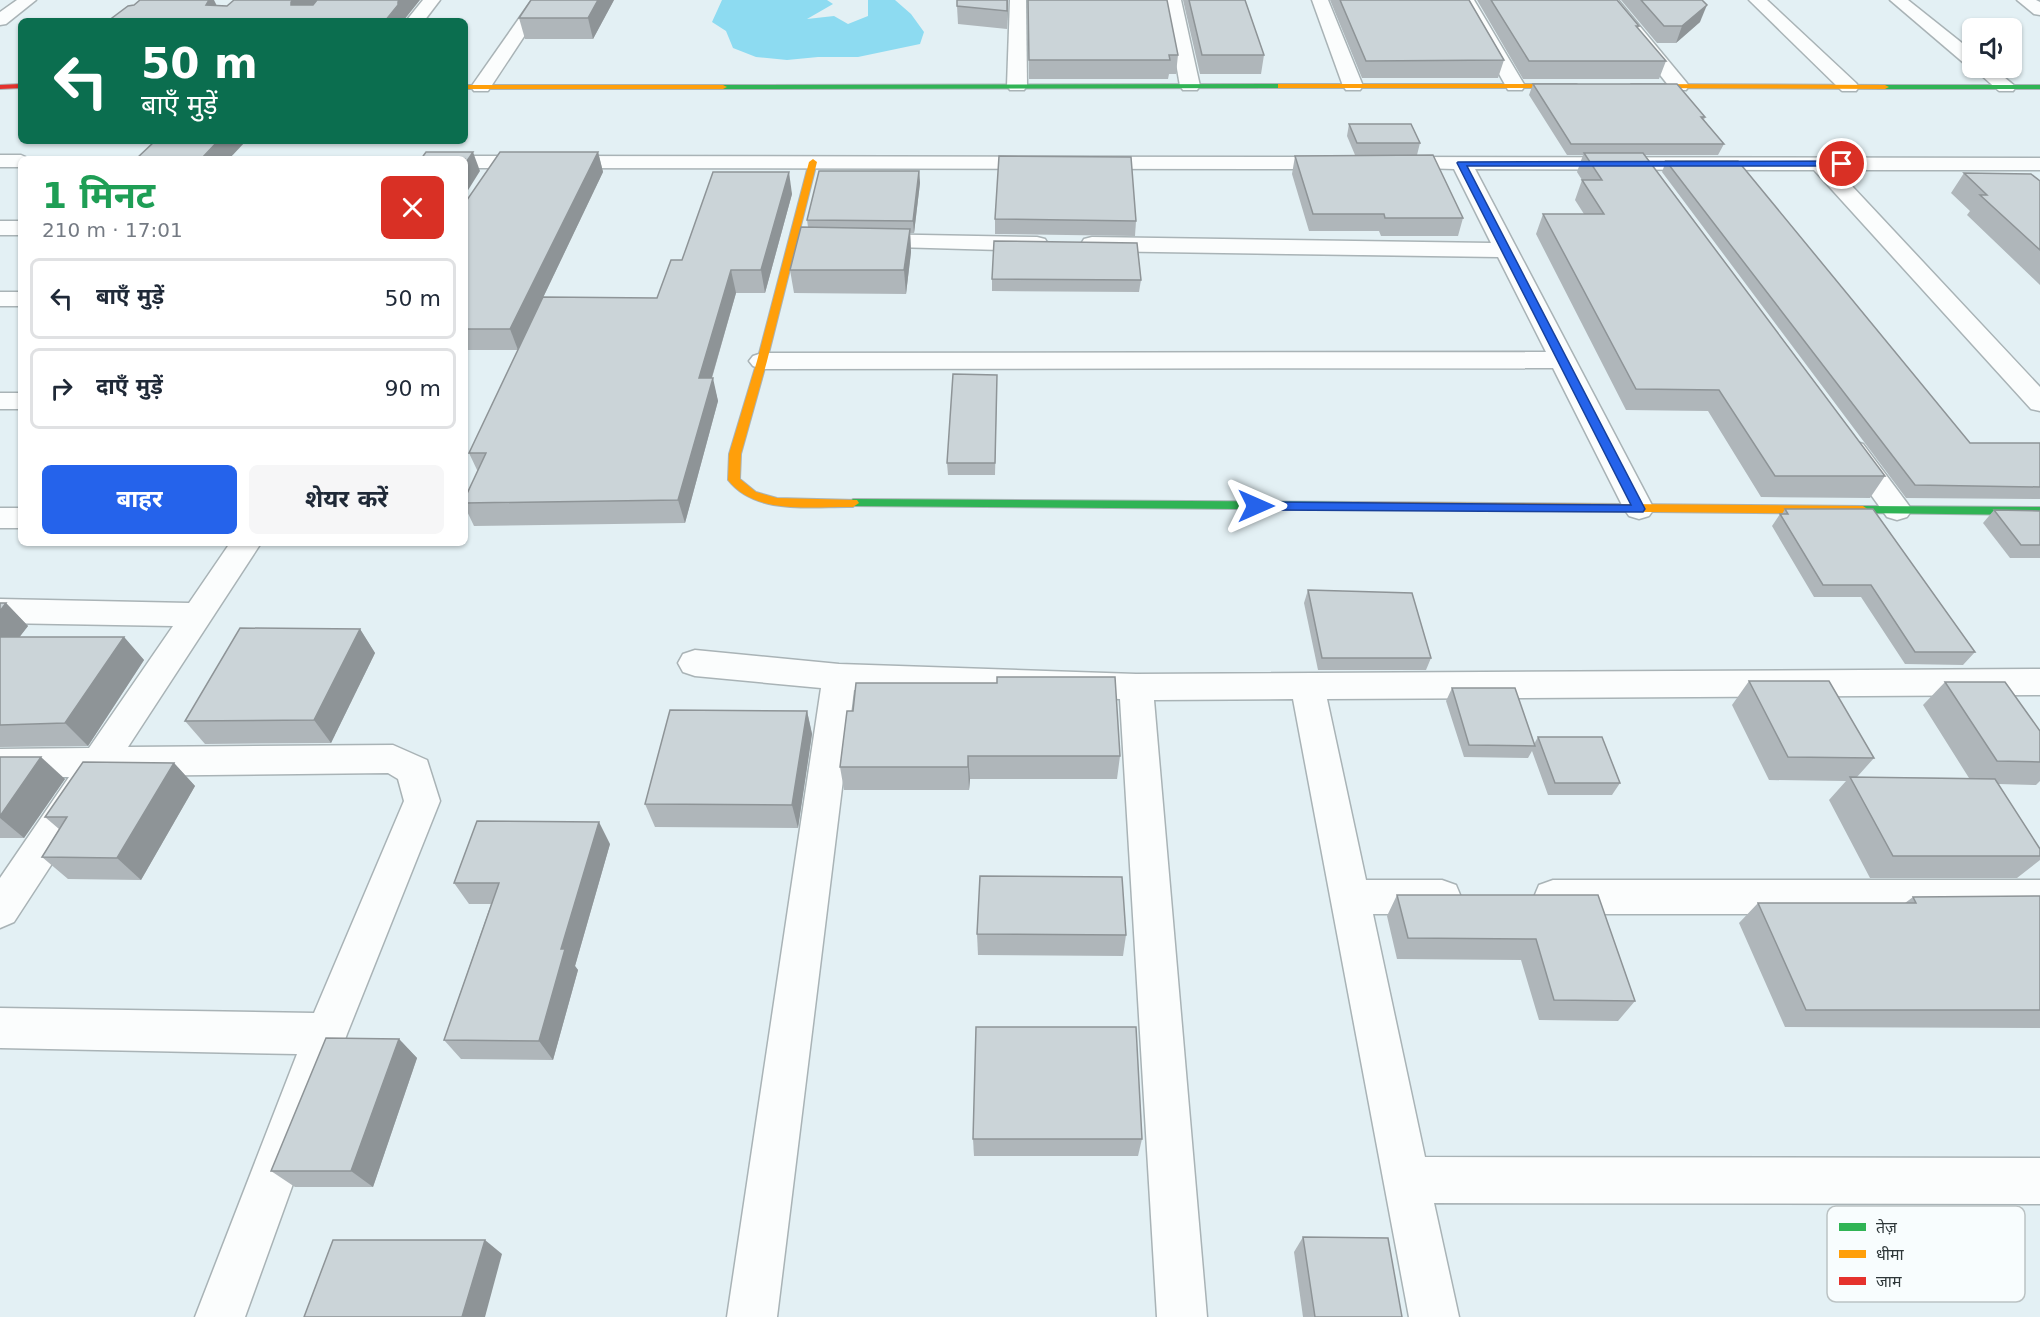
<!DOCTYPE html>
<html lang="hi">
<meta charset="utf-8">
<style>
:root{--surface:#fff;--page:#f6f6f7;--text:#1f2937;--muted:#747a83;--line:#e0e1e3;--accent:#2563eb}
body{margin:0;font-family:"DejaVu Sans","Noto Sans Devanagari",sans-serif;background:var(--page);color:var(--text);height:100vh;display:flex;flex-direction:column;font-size:22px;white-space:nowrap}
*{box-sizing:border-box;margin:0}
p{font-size:20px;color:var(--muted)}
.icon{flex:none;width:33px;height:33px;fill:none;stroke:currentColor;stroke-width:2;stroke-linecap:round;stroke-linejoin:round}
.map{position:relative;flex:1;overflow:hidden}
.drawer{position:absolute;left:18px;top:156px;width:450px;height:390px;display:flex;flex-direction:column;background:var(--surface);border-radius:9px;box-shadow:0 2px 4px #0004}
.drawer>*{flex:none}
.guide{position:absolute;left:18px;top:18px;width:450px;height:126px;border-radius:9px;box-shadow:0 2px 4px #0004;background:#0b6e4f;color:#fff;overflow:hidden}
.fabs{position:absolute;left:1962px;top:18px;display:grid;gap:12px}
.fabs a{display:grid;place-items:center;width:60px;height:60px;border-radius:9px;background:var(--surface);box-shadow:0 2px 4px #0004;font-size:30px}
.pin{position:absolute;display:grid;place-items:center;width:51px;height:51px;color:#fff;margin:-26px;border:3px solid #fff;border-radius:50%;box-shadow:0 2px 6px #0007}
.me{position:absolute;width:66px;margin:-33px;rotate:90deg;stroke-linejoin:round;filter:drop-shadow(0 0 4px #0008)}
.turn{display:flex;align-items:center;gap:21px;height:126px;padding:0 24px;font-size:27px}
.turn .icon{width:78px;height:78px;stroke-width:2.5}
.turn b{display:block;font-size:42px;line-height:51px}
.round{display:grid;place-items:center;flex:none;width:63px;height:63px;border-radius:9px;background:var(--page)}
.overview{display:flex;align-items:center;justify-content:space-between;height:102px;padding:0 24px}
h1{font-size:36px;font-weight:700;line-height:45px;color:#1e9e55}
.cta{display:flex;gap:12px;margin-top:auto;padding:12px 24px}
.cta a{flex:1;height:69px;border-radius:9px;background:var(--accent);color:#fff;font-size:24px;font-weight:700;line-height:69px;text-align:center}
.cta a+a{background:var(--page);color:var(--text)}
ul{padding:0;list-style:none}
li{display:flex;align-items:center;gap:18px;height:81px;margin:0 12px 9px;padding:0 12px;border:3px solid var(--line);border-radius:9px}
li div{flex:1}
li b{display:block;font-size:22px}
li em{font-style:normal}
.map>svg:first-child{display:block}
</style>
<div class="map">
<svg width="2040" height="1317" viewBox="0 0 2040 1317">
<rect width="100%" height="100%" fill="#e3f0f4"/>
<!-- water -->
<path fill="#8ddbf1" d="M722 0H827L833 4 807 19 834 16 848 24 868 16V0H895L911 14 924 32 920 44 858 57H818L787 60 756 57 733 48 726 31 712 22Z"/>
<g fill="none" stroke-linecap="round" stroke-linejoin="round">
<!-- street casing -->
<g stroke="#a9b3b6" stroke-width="3">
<g id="street">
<path d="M17 0H36L6 24 0 25V12Z"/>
<path d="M423 0H440L424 21H406Z"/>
<path d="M532 0H548L488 91H474L471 87Z"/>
<path d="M1010 0H1026L1027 86 1024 90H1010L1007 86Z"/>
<path d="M1165 0H1181L1200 86 1197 90H1183L1180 86Z"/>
<path d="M1312 0H1328L1363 86 1360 90H1346L1343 86Z"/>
<path d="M1458 0H1474L1525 86 1522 90H1508Z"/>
<path d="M1601 0H1618L1686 82 1689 86 1686 90H1672Z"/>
<path d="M1749 0H1767L1856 83 1859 87 1856 91H1842Z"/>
<path d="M1890 0H1908L1972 51V65L1965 64Z"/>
<path d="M2017 0H2036L2040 2V15L2034 14Z"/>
<path d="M1973 68H1993L2016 87 2013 91H1999Z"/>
<path d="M0 155H21L30 159H21V167H0Z"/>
<path d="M465 156 1339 157 1346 159 1349 163 1346 167 1339 169 465 168V159H457Z"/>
<path d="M1394 157 2040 158V170H1837L2040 387V411L2031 409 1814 170 1475 169 1654 509 1649 516 1639 519 1629 516 1624 509 1553 368 762 369 753 366 749 361 753 356 762 353 1546 352 1498 257 1092 251 1084 249 1081 244 1084 239 1092 237 1491 243 1454 169 1387 167 1384 163 1387 159Z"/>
<rect x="0" y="221" width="21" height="14"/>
<path d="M867 234 1037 237 1045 239 1048 244 1045 249 1037 251 859 246 856 241 859 236Z"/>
<rect x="0" y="292" width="21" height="14"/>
<rect x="0" y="393" width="21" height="16"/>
<path d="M1853 441 1863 444 1907 503 1912 510 1907 517 1897 520 1887 517 1843 456 1839 450 1843 444Z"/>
<rect x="0" y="508" width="21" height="20"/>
<path d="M230 543H261L128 747 393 745 427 760 440 801 347 1034 245 1317H195L297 1054 0 1048V1008L314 1013 404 801 398 779 388 773 109 776 14 922 0 928V878L69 777H0V749L89 748 173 626 0 623V599L189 603Z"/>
<path d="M695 650 839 664 1136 674 2040 669V695L1327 699 1366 880H1442L1456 885 1461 897 1456 909 1442 914H1373L1425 1157 2040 1158V1204L1434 1203 1459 1317H1409L1293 699 1154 700 1207 1317H1157L1120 699 854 690 777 1317H727L821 688 695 676 683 672 678 663 683 654Z"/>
<path d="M1553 880H2040V914H1553L1539 909 1534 897 1539 885Z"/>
</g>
</g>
<!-- fast casing -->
<g stroke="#a9b3b6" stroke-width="2">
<g id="fast">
<path d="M1281 84H1284V88L723 89 719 87 723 85Z"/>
<rect x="1882" y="85" width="158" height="4"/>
<path d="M853 499 1355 502 1361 506 1355 510 849 506 847 503Z"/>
<path d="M1863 506 2040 507V515L1859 513 1857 510Z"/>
</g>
</g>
<!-- slow casing -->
<g stroke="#a9b3b6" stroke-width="2">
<g id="slow">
<path d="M1278 84H1576L1580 86 1576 88H1278Z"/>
<path d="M1631 84 1885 85 1889 87 1885 89 1634 88H1631Z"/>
<path d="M465 85H723L727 87 723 89H465Z"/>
<path d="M813 159 817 162 767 361 741 454 740 479 756 492 777 498 857 500 859 503 853 507C813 506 756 516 728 480L729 454 757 361 809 162Z"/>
<path d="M1355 502 1863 506 1869 510 1863 514 1351 509 1349 506Z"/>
</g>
</g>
<!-- jam casing -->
<g stroke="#a9b3b6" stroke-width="2">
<path id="jam" d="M21 84V88L0 89V85Z"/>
</g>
<!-- street -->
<use href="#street" fill="#fbfdfd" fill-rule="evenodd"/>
<!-- fast -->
<use href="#fast" fill="#30b455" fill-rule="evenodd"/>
<!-- slow -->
<use href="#slow" fill="#ff9f0a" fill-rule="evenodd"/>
<!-- jam -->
<use href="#jam" fill="#e5322d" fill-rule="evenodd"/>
</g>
<!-- wall -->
<g fill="#afb6ba">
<path d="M614 0 593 39H525L519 18Z"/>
<path d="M1008 0 1007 29 958 24 957 6Z"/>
<path d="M1028 0 1178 55 1176 74H1169L1168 79H1029Z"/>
<path d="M1183 0H1245L1264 55 1261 74H1200Z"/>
<path d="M1330 0H1469L1504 60 1498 78H1362Z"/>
<path d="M1477 0H1617L1639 26 1638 28 1666 61 1659 79H1523Z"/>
<path d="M1621 0H1702L1700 22 1676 43H1657Z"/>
<path d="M1533 84 1705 117 1704 120 1724 144 1718 155H1645L1885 476 1870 498 1761 497 1708 411 1626 410 1536 234 1543 214H1584L1575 200 1582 180 1577 172 1583 155H1567L1529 95Z"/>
<path d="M1349 124 1420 143 1417 155H1355L1347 136Z"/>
<path d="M598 152 603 172 518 350H465V201Z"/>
<path d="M1295 156 1463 218 1458 236H1381L1379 231H1309L1292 174Z"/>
<path d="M1666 161 1970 443H2040V499L1906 498 1662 172Z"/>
<path d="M919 171 920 183 914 233H910L911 252 906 294 794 293 790 270 808 227 807 220Z"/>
<path d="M1964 173 2040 181V285L1967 215 1970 211 1951 193Z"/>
<path d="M792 194 765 293H736L712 378 718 401 685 523 474 526 465 507V498L478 472 469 453 657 298 682 260Z"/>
<path d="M995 219 1136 221 1135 236 995 234Z"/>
<path d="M992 279 1141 280 1139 292 992 291Z"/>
<path d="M997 387 995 475H948L947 463Z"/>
<path d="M1785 509 1975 652 1963 665 1905 664 1861 597H1814L1772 526 1780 514H1782Z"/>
<path d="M1994 510 2040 511V558H2010L1983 523Z"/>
<path d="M1308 590 1431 658 1426 670H1318L1304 603Z"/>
<path d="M0 603H6L28 626 19 637H124L144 660 88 746 0 747Z"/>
<path d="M360 629 375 653 331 743 205 744 185 721Z"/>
<path d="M1749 681 1874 758 1857 777 1969 778 1923 705 1945 682 2040 731V781L2036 785 1998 784 2040 849V860L2017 878H1870L1829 800 1846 781 1769 780 1732 705Z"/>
<path d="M1452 688 1534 744 1538 737 1620 783 1612 795H1548L1532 751 1528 758 1464 757 1446 701Z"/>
<path d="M807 711 812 734 798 828 655 827 645 804Z"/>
<path d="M847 711 1120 756 1117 779H970L969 790H844L840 767Z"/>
<path d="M0 757 65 779 24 838H0Z"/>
<path d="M174 763 195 786 141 880 68 879 42 857 59 829 45 817Z"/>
<path d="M610 844 575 966 578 970 553 1060 461 1059 444 1040 491 904H469L454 883Z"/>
<path d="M1397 895H1598L1635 1001 1618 1021 1539 1020 1521 960 1397 959 1387 916Z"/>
<path d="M2040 896V1028L1785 1027 1739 923 1758 903H1905L1913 897Z"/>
<path d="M977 934 1126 935 1123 956 978 955Z"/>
<path d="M399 1039 417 1058 373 1187H295L271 1171Z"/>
<path d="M973 1139H1142L1138 1156H974Z"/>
<path d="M1303 1237 1402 1317H1303L1294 1252Z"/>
</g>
<!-- shaded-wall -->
<g fill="#8e9497">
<path d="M209 0H214L221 14 206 5Z"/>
<path d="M293 0H318L298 19 291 5V2Z"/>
<path d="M399 0H420L404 20V21H385Z"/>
<path d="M598 0H614L593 39 588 18Z"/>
<path d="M1007 0H1008L1007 29Z"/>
<path d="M1707 5 1700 22 1676 43 1682 26Z"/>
<path d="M218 141H246L229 159H201Z"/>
<path d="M473 152 480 171 465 195V164Z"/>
<path d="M598 152 603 172 518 350 510 329Z"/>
<path d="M919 171 920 183 914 233 913 221Z"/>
<path d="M789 172 792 194 765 293 761 270Z"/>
<path d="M910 229 911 252 906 294 904 270Z"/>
<path d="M731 270 736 293 705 401 699 378Z"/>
<path d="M713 378 718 401 685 523 678 500Z"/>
<path d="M6 603 28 626 2 660 0 658V611Z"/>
<path d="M360 629 375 653 331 743 314 720Z"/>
<path d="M124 637 144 660 88 746 65 723Z"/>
<path d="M807 711 812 734 798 828 792 805Z"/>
<path d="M968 756 970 779 969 790 968 767Z"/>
<path d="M41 757 65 779 24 838 0 818V816Z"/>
<path d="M174 763 195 786 141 880 117 858Z"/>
<path d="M599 822 610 844 575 966 578 970 553 1060 539 1041 561 949Z"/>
<path d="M399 1039 417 1058 373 1187 351 1171Z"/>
<path d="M485 1240 502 1254 485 1317H462Z"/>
</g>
<!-- building -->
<g fill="#cbd4d8" stroke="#8e9497" stroke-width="1.5">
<path d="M140 0H209L206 5 227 6 234 0H293L291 2V5H313L317 0H399L398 2V5L385 21H108L128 6 134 5Z"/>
<path d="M531 0H598L588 18H519Z"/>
<path d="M957 0H1007V11L957 6Z"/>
<path d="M1028 0H1167L1178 55H1169L1170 60H1029Z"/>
<path d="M1189 0H1245L1264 55H1202Z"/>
<path d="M1340 0H1469L1504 60 1366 61Z"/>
<path d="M1491 0H1617L1639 26H1636L1666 61H1529Z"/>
<path d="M1641 0H1702L1707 5 1682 26H1664Z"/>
<path d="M1533 84H1677L1705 117H1701L1724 144H1571Z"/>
<path d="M1349 124H1411L1420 143H1357Z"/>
<path d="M161 141H218L201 159H136L154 142Z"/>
<path d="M426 152H473L465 164V159H421Z"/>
<path d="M500 152H598L510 329H465V201L467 200Z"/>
<path d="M1584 153H1643L1885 476H1775L1719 390 1636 389 1543 214H1604L1582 180H1602Z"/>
<path d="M1433 155 1463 218H1385L1384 214H1313L1295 156Z"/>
<path d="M999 156 1131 157 1136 221 995 219Z"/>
<path d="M1666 161H1738L1970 443H2040V487L1915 485Z"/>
<path d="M819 171H919L913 221 807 220Z"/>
<path d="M713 172H789L761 270H731L699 378H713L678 500 465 503V498L486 453H469L543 297 657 298 671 260H682Z"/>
<path d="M1964 173 2031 174 2040 181V250L1980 195H1987Z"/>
<path d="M801 227 910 229 904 270H790Z"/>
<path d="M994 241 1137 243 1141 280 992 279Z"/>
<path d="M953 374 997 375 995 463H947Z"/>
<path d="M1785 509H1873L1975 652H1915L1871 585H1823L1780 514H1788Z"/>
<path d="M1994 510 2040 511V545H2021Z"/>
<path d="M1308 590 1412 593 1431 658H1322Z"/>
<path d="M0 603H6L0 611Z"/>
<path d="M240 628 360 629 314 720 185 721Z"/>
<path d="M0 637H124L65 723 0 725Z"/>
<path d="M997 677H1115L1120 756H968V767H840L847 711H853L856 683H997Z"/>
<path d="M1749 681H1829L1874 758 1788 757Z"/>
<path d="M1945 682H2005L2040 731V762L1997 761Z"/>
<path d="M1452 688H1515L1535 746 1469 745Z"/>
<path d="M670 710 807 711 792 805 645 804Z"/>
<path d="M1538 737H1602L1620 783H1555Z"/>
<path d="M0 757H41L0 816Z"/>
<path d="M83 762 174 763 117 858 42 857 67 817H45Z"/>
<path d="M1850 777 1995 779 2040 849V856H1893Z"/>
<path d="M477 821 599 822 561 949H565L539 1041 444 1040 499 883H454Z"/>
<path d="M980 876 1122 877 1126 935 977 934Z"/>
<path d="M1397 895H1598L1635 1001 1554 1000 1536 939 1408 938Z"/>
<path d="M2040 896V1010H1806L1758 903H1916L1913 897Z"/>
<path d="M976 1027H1136L1142 1139H973Z"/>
<path d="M326 1038 399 1039 351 1171H271Z"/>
<path d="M1303 1237 1388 1238 1402 1317H1315Z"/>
<path d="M333 1240H485L462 1317H304Z"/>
</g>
<!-- route -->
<path fill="#2563eb" stroke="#184099" stroke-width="1.5" d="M1842 161 1845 162V166H1467L1645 509 1643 512 1256 510 1250 506 1256 502 1631 505 1457 163 1458 162Z"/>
<!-- legend -->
<rect x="1827" y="1206" width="198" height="96" rx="9" fill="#f8fdfe" stroke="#bbc2c3" stroke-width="1.5"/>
<rect x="1839" y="1223" width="27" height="8" fill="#30b455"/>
<rect x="1839" y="1250" width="27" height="8" fill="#ff9f0a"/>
<rect x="1839" y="1277" width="27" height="8" fill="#e5322d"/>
<g font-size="16" fill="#2e3739">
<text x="1876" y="1233">तेज़</text>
<text x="1876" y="1260">धीमा</text>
<text x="1876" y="1287">जाम</text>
</g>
</svg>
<div class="fabs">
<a><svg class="icon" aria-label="sound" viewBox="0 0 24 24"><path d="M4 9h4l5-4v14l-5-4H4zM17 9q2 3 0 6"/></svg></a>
</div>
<div class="pin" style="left:1842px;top:164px;background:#d93025"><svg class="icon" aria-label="arrive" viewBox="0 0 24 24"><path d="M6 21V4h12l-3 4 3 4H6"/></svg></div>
<svg class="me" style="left:1256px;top:506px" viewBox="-20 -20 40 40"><path d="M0-17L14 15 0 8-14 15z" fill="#2563eb" stroke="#fff" stroke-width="4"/></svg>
<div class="guide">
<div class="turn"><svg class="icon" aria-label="left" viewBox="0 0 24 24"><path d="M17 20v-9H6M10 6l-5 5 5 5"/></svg><div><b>50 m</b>बाएँ मुड़ें</div></div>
</div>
<section class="drawer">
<div class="overview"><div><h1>1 मिनट</h1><p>210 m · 17:01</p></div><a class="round" style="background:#d93025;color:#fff"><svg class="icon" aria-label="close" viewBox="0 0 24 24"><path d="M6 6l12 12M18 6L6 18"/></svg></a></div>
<ul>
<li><svg class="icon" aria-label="left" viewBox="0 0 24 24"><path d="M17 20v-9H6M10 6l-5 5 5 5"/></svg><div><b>बाएँ मुड़ें</b></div><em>50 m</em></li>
<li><svg class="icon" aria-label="right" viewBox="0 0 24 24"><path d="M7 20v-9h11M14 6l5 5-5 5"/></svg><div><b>दाएँ मुड़ें</b></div><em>90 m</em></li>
</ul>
<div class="cta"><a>बाहर</a><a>शेयर करें</a></div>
</section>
</div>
